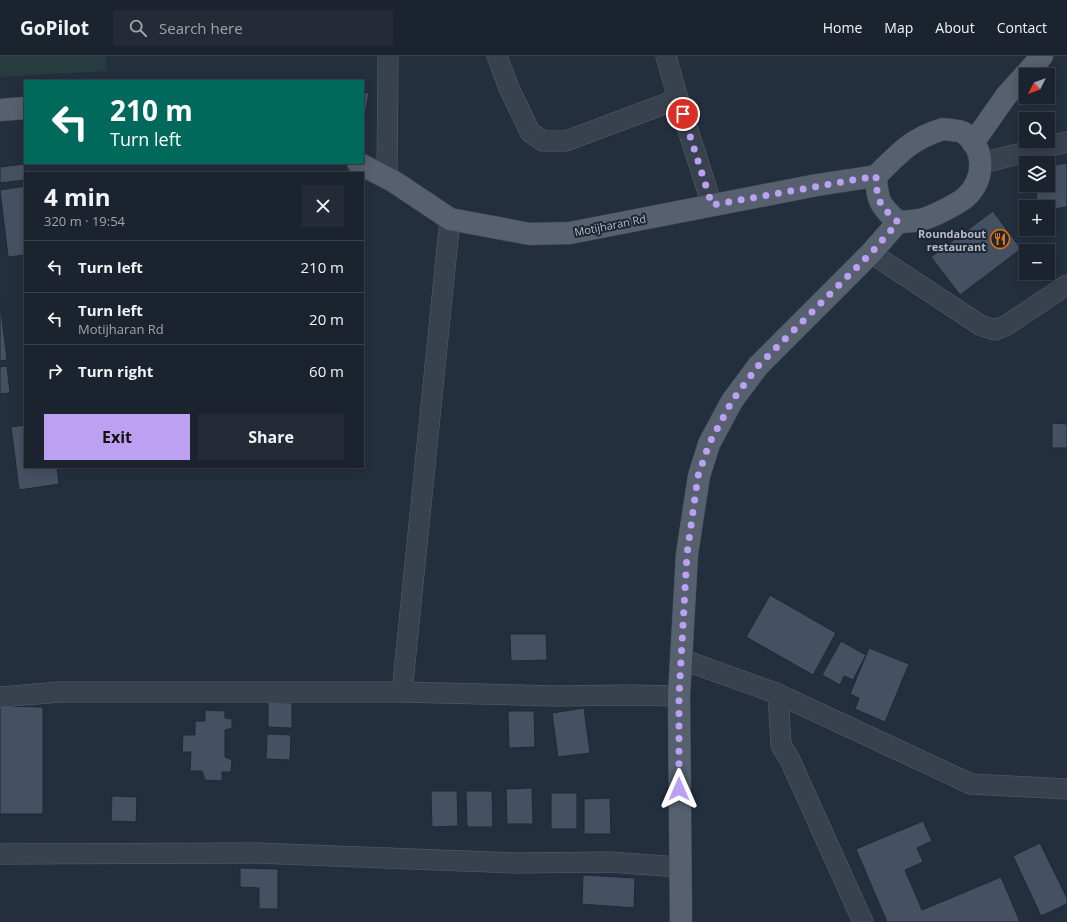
<!DOCTYPE html>
<meta charset="utf-8">
<style>
:root{--surface:#1b232e;--page:#242b36;--text:#f1f3f6;--muted:#a0a4aa;--line:#39404a;--accent:#bca0f2}
body{margin:0;font-family:"Open Sans",sans-serif;background:var(--page);color:var(--text);height:100vh;display:flex;flex-direction:column;font-size:15px;white-space:nowrap}
*{box-sizing:border-box;margin:0}
p{font-size:13px;color:var(--muted)}
.icon{flex:none;width:22px;height:22px;fill:none;stroke:currentColor;stroke-width:2;stroke-linecap:round;stroke-linejoin:round}
.map{position:relative;flex:1;overflow:hidden}
.details{position:absolute;left:24px;top:116px;width:340px;height:296px;display:flex;flex-direction:column;background:var(--surface);border-radius:0px;box-shadow:0 2px 10px #0003,0 0 0 1px var(--line)}
.details>*{flex:none}
.banner{position:absolute;left:24px;top:24px;width:340px;height:84px;border-radius:0px;box-shadow:0 2px 10px #0003,0 0 0 1px var(--line);background:#00695c;color:#fff;overflow:hidden}
.needle{width:26px;rotate:228deg}
.controls{position:absolute;left:1019px;top:12px;display:grid;gap:8px}
.controls a{display:grid;place-items:center;width:36px;height:36px;border-radius:0px;background:var(--surface);box-shadow:0 2px 10px #0003,0 0 0 1px var(--line);font-size:20px}
.pin{position:absolute;display:grid;place-items:center;width:34px;height:34px;color:#fff;margin:-17px;border:2px solid #fff;border-radius:50%;box-shadow:0 1px 4px #0007}
.me{position:absolute;width:44px;margin:-22px;rotate:0deg;stroke-linejoin:round;filter:drop-shadow(0 0 3px #0008)}
.turn{display:flex;align-items:center;gap:14px;height:84px;padding:0 20px;font-size:18px}
.turn .icon{width:52px;height:52px;stroke-width:2.5}
.turn b{display:block;font-size:28px;line-height:34px}
.round{display:grid;place-items:center;flex:none;width:42px;height:42px;border-radius:0px;background:var(--page)}
.summary{display:flex;align-items:center;justify-content:space-between;height:68px;padding:0 20px}
h1{font-size:24px;font-weight:700;line-height:30px}
.cta{display:flex;gap:8px;margin-top:auto;padding:8px 20px}
.cta a{flex:1;height:46px;border-radius:0px;background:var(--accent);color:#111;font-size:16px;font-weight:700;line-height:46px;text-align:center}
.cta a+a{background:var(--page);color:var(--text)}
ul{padding:0;list-style:none}
li{display:flex;align-items:center;gap:12px;height:52px;padding:0 20px;border-top:1px solid var(--line)}
li div{flex:1}
li b{display:block;font-size:15px}
li em{font-style:normal}
header{display:flex;align-items:center;gap:24px;box-sizing:border-box;height:56px;padding:0 20px;background:var(--surface);border-bottom:1px solid var(--line)}
header strong{font-size:19px}
nav{display:flex;gap:22px;margin-inline-start:auto;font-size:14px}
.search{width:280px;height:36px;background:var(--page);display:flex;align-items:center;gap:10px;box-sizing:border-box;padding:0 14px;border-radius:0px;color:var(--muted);font-size:15px}
.map>svg:first-child{display:block}
</style>
<header>
<strong>GoPilot</strong>
<div class="search"><svg class="icon" aria-label="search" viewBox="0 0 24 24"><circle cx="10" cy="10" r="6"/><path d="M15 15l6 6"/></svg>Search here</div>
<nav><a>Home</a><a>Map</a><a>About</a><a>Contact</a></nav>
</header>
<div class="map">
<svg width="1067" height="866" viewBox="0 0 1067 866">
<rect width="100%" height="100%" fill="#242f3e"/>
<!-- green -->
<path fill="#263c3f" d="M0 0H106L107 15 0 21Z"/>
<!-- building -->
<g fill="#455162" stroke="#1f2835">
<path d="M363 36 369 37 363 70Z"/>
<path d="M1067 107V151L1048 154V151H1038L1035 129H1048V110Z"/>
<path d="M24 108 25 124 0 127V111Z"/>
<path d="M25 130V199L8 201 0 134Z"/>
<path d="M993 155 1021 193 960 239 931 201Z"/>
<path d="M0 246 7 304 0 305Z"/>
<path d="M7 310 10 337 0 338V311Z"/>
<path d="M1052 367 1067 368V392H1052Z"/>
<path d="M25 369V411H57L59 428 19 434 11 371Z"/>
<path d="M770 539 836 577 813 619 746 581Z"/>
<path d="M510 578H546L547 604 511 605Z"/>
<path d="M841 585 866 599 853 624 844 620 840 629 822 619Z"/>
<path d="M869 592 909 608 885 666 855 653 859 642 850 638Z"/>
<path d="M268 646 292 647V672L268 671Z"/>
<path d="M0 650 43 651V758H0Z"/>
<path d="M584 652 590 697 558 701 552 657Z"/>
<path d="M205 654 225 655V662L232 663V672L225 674V701L232 704 231 716H222V725L205 724 202 715H190L191 696H182L183 679H195V665H205Z"/>
<path d="M508 655H534L535 691 509 692Z"/>
<path d="M267 678 291 679 290 704 266 703Z"/>
<path d="M532 732 533 768H507L506 733Z"/>
<path d="M431 735H457L458 770 432 771Z"/>
<path d="M466 735H492L493 771H467Z"/>
<rect x="551" y="737" width="26" height="36"/>
<path d="M112 740 137 741 136 766 111 765Z"/>
<path d="M610 742 611 778H584V743Z"/>
<path d="M923 765 932 785 917 792 923 806 905 814 922 854 1001 821 1020 866H887L856 793Z"/>
<path d="M1040 787 1067 842V848L1041 860 1013 800Z"/>
<path d="M240 812 278 813V853H259V832L240 831Z"/>
<path d="M583 819 635 822 634 852 582 848Z"/>
</g>
<g fill="none" stroke-linecap="round" stroke-linejoin="round">
<!-- minor casing -->
<g stroke="#565f6c" stroke-width="21">
<g id="minor">
<path d="M497 0 509 32 530 76 543 85H566L678 43"/>
<path d="M666 0 678 43 712 149"/>
<path d="M982 107 1067 86"/>
<path d="M387 122 388 0"/>
<path d="M871 197 980 269 995 274 1007 269 1067 229"/>
<path d="M681 603 778 638 971 728 1067 733"/>
<path d="M402 636 450 163"/>
<path d="M778 638 781 689 790 704 863 866"/>
<path d="M0 641 60 636H402L554 640 628 639 679 640"/>
<path d="M0 798 257 797 514 807 609 806 679 811"/>
</g>
</g>
<!-- major casing -->
<g stroke="#414a57" stroke-width="23">
<g id="major">
<path d="M0 54 25 52"/>
<path d="M943 73C949 74 960 74 964 77 986 93 985 123 966 141 958 148 930 162 920 164 913 165 905 166 898 166 880 149 877 146 876 120 901 96 909 84 943 73Z"/>
<path d="M973 87 1006 40 1042 0"/>
<path d="M358 107 393 125 450 163 530 178 570 177 817 129 876 120"/>
<path d="M681 866 679 640 687 498 699 420 709 388 732 345 758 310 871 197 898 166"/>
</g>
</g>
<!-- minor -->
<use href="#minor" stroke="#38414e" stroke-width="20"/>
<!-- major -->
<use href="#major" stroke="#56606e" stroke-width="22"/>
</g>
<g fill="none" stroke-linecap="round" stroke-linejoin="round">
<!-- route -->
<path stroke="#bca0f2" stroke-width="7" stroke-dasharray="0 12.6" d="M679 733V640L687 498 698 420 709 388 732 345 758 310 871 197 898 166C879 148 877 147 876 120L712 149 683 58"/>
</g>
<!-- icons -->
<defs>
<g id="restaurant-ring" transform="scale(1)"><circle r="9.5" fill="#1d2633" stroke="#e8710a" stroke-width="1.5"/><path d="M-5-6h1v4h1v-4h1v4h1v-4h1v5L-1.5 .5V6h-2V.5L-5-1ZM5-6V6H3V1.5H1.5Q1.5-4 5-6Z" fill="#e8710a"/></g>
</defs>
<g fill-rule="evenodd">
<use href="#restaurant-ring" x="1000" y="183"/>
</g>
<g text-anchor="middle" dominant-baseline="central" stroke-width="4" stroke-linejoin="round" paint-order="stroke">
<!-- street labels -->
<g font-size="11" fill="#b4bcc9" stroke="#1d2633">
<text transform="translate(610 169) rotate(-11)">Motijharan Rd</text>
</g>
<!-- poi labels -->
<g font-size="11" font-weight="bold" fill="#b4bcc9" stroke="#1d2633" text-anchor="end">
<text x="986" y="177">Roundabout<tspan x="986" dy="13">restaurant</tspan></text>
</g>
</g>
</svg>
<div class="controls">
<a><svg class="needle" viewBox="-14 -14 28 28"><path d="M0-13l5 13h-10z" fill="#e53935"/><path d="M0 13l5-13h-10z" fill="#a0a4aa"/></svg></a>
<a><svg class="icon" aria-label="search" viewBox="0 0 24 24"><circle cx="10" cy="10" r="6"/><path d="M15 15l6 6"/></svg></a>
<a><svg class="icon" aria-label="layers" viewBox="0 0 24 24"><path d="M12 4l9 5-9 5-9-5zM3 14l9 5 9-5"/></svg></a>
<a>+</a>
<a>−</a>
</div>
<div class="pin" style="left:683px;top:58px;background:#d93025"><svg class="icon" aria-label="arrive" viewBox="0 0 24 24"><path d="M6 21V4h12l-3 4 3 4H6"/></svg></div>
<svg class="me" style="left:679px;top:733px" viewBox="-20 -20 40 40"><path d="M0-17L14 15 0 8-14 15z" fill="#bca0f2" stroke="#fff" stroke-width="4"/></svg>
<div class="banner">
<div class="turn"><svg class="icon" aria-label="left" viewBox="0 0 24 24"><path d="M17 20v-9H6M10 6l-5 5 5 5"/></svg><div><b>210 m</b>Turn left</div></div>
</div>
<section class="details">
<div class="summary"><div><h1>4 min</h1><p>320 m · 19:54</p></div><a class="round"><svg class="icon" aria-label="close" viewBox="0 0 24 24"><path d="M6 6l12 12M18 6L6 18"/></svg></a></div>
<ul>
<li><svg class="icon" aria-label="left" viewBox="0 0 24 24"><path d="M17 20v-9H6M10 6l-5 5 5 5"/></svg><div><b>Turn left</b></div><em>210 m</em></li>
<li><svg class="icon" aria-label="left" viewBox="0 0 24 24"><path d="M17 20v-9H6M10 6l-5 5 5 5"/></svg><div><b>Turn left</b><p>Motijharan Rd</p></div><em>20 m</em></li>
<li><svg class="icon" aria-label="right" viewBox="0 0 24 24"><path d="M7 20v-9h11M14 6l5 5-5 5"/></svg><div><b>Turn right</b></div><em>60 m</em></li>
</ul>
<div class="cta"><a>Exit</a><a>Share</a></div>
</section>
</div>
